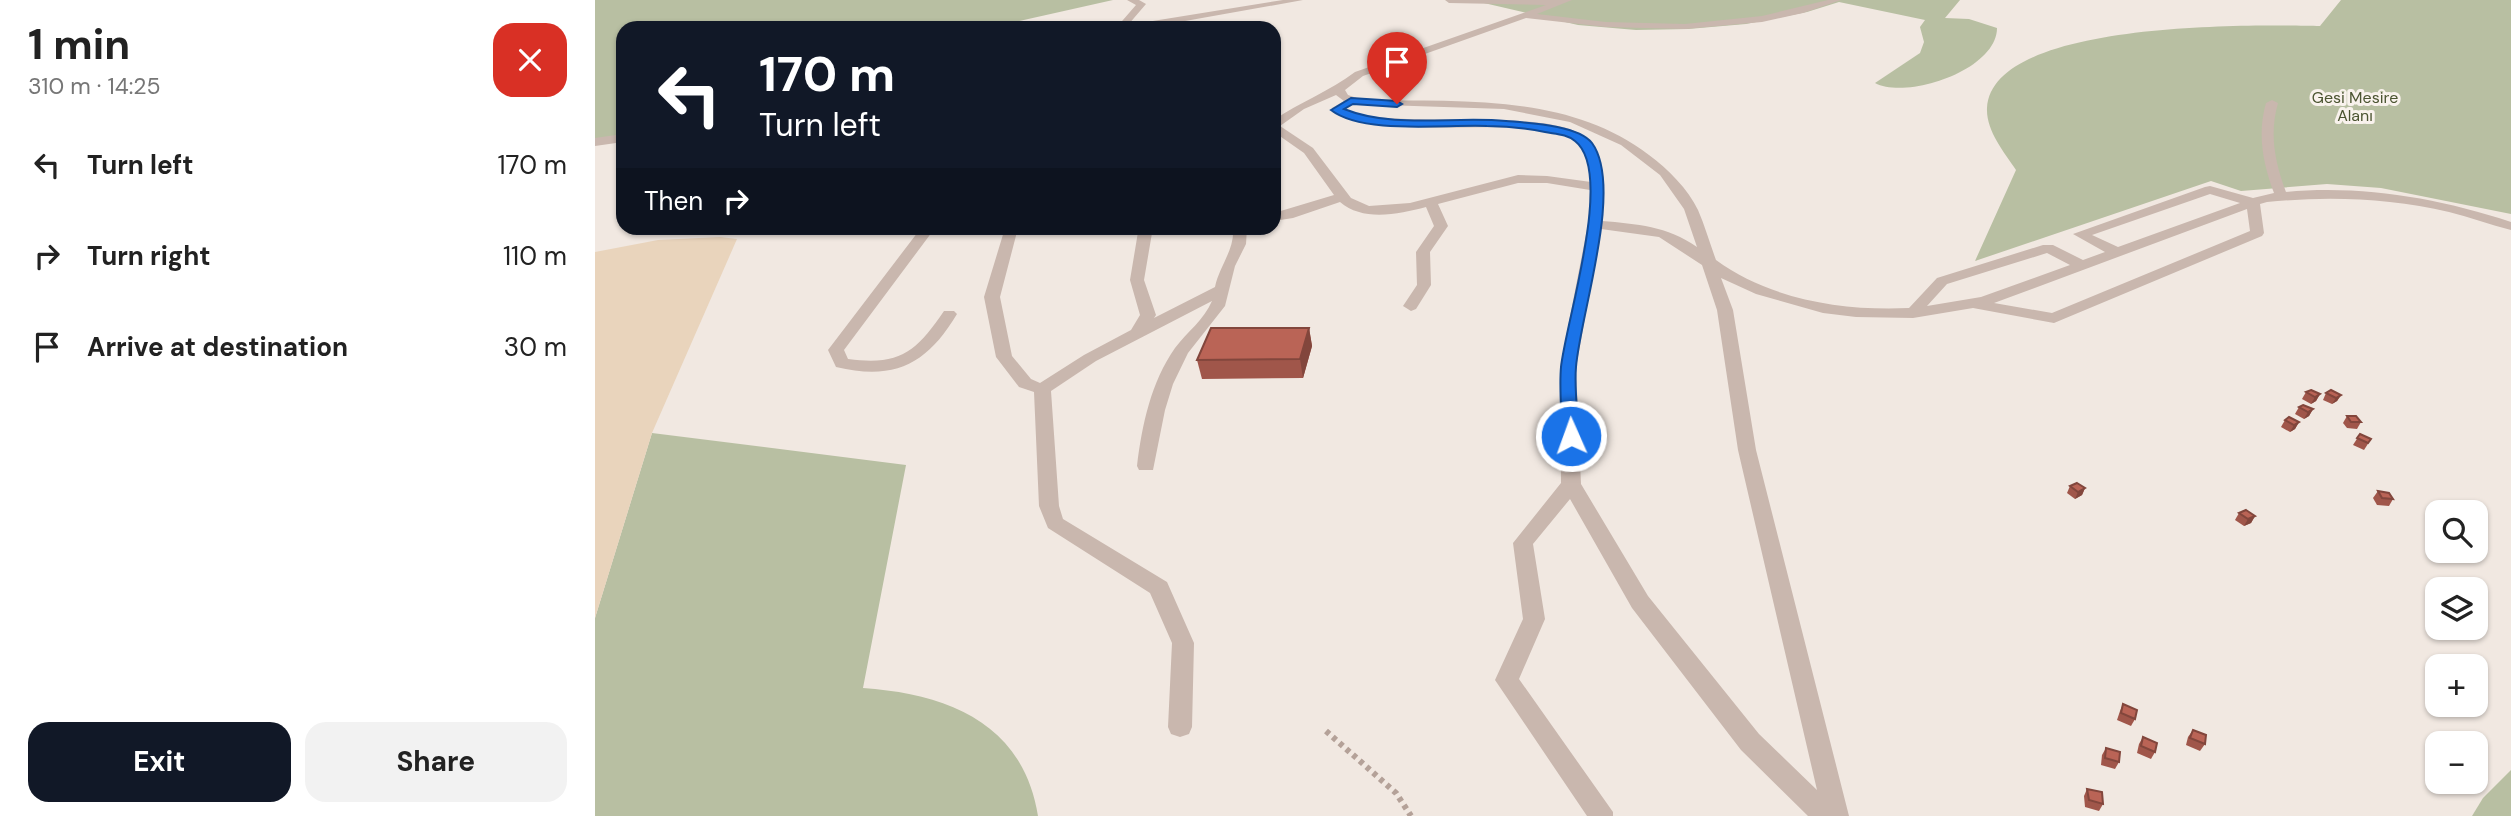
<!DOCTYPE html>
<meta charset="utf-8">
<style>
:root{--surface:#fff;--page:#f2f2f2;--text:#222;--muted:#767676;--accent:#111827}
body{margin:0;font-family:"DM Sans",sans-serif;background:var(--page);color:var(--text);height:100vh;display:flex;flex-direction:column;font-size:26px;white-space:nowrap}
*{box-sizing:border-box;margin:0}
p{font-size:23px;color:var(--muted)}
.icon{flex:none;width:38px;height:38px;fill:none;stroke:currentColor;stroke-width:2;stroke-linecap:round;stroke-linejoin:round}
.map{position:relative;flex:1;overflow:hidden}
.panel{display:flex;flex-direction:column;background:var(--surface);width:595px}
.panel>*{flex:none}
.guide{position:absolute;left:21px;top:21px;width:665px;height:214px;border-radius:21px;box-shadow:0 2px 5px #0004;background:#111827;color:#fff;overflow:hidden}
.fabs{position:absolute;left:1830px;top:500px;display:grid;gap:14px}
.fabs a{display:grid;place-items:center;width:63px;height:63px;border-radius:14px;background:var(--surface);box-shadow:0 2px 5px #0004;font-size:35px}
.pin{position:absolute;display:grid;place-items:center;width:60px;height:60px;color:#fff;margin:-72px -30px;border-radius:50% 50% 50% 0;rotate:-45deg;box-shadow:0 0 7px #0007}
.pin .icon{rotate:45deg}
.me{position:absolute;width:77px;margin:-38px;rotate:358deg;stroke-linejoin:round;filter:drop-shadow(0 0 5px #0008)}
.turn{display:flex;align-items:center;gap:24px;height:147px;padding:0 28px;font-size:32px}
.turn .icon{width:91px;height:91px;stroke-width:2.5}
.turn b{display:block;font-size:49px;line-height:60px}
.then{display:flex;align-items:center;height:66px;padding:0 28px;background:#0003;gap:14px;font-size:26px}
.round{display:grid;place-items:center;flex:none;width:74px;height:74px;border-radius:21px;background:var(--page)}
.overview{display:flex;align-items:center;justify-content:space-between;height:119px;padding:0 28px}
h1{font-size:42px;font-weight:700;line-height:52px}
.action{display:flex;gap:14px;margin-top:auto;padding:14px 28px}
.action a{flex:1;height:80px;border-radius:21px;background:var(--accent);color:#fff;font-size:28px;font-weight:700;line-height:80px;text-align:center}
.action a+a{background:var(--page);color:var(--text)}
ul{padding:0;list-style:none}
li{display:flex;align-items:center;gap:21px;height:91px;padding:0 28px}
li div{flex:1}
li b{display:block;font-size:26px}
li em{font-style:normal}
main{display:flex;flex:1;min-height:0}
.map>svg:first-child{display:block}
</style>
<main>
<section class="panel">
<div class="overview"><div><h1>1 min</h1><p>310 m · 14:25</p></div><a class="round" style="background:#d93025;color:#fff"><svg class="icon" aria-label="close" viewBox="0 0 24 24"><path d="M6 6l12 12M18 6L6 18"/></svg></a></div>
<ul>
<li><svg class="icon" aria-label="left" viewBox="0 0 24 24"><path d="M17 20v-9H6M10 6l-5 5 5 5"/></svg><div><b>Turn left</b></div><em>170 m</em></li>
<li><svg class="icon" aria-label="right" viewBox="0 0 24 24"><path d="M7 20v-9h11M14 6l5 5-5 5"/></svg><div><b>Turn right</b></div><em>110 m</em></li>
<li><svg class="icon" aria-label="arrive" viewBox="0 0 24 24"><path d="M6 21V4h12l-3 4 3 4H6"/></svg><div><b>Arrive at destination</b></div><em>30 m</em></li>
</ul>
<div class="action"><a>Exit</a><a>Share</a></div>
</section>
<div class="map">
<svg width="1916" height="816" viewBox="0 0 1916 816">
<rect width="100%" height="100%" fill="#f1e8e1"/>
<!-- green -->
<g fill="#b8bfa2">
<path d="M0 0H518L393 28H28V139L0 143Z"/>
<path d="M876 0H1365L1350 18 1374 19 1402 28C1402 70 1312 100 1280 83L1325 53 1329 42 1325 27 1330 20 1244 2 1212 12 1151 24 1093 29 1041 30 983 25Z"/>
<path d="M1746 0H1916V214L1786 188 1732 184 1646 191 1616 181 1380 261 1421 170C1409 152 1391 131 1392 108 1397 19 1663 25 1725 26Z"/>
<path d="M57 433 311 465 268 688C353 694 428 723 443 816H0V618Z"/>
<path d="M1916 770V816H1877L1888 798Z"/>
</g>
<!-- sand -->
<path fill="#e9d4bc" d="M125 237 142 239 57 433 0 618V252L63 240Z"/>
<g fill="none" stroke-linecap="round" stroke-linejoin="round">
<!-- path -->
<path stroke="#b4a198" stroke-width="6" stroke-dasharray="4.5 4.5" stroke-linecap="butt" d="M731 731 801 793 816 816"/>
<!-- minor -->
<g fill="#c9b7ae" fill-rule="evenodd">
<path d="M532 0H544L551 4 533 25 688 0H708L551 28H521L541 5Z"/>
<path d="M850 0H977L942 14 1011 22 1090 24 1167 16 1233 0H1246L1208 13 1167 22 1090 29 1011 27 931 18 768 76 750 90 753 95 768 100C865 102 973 93 1054 155 1073 169 1093 189 1103 210 1110 226 1115 244 1121 260 1176 300 1248 311 1314 308L1342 278 1448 245H1458L1488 260 1510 252 1478 234 1610 187 1615 186 1658 198 1679 193C1668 164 1662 134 1671 103L1677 100 1683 103C1674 134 1680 163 1691 192 1767 185 1843 198 1916 222V230C1895 225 1875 217 1854 212 1794 198 1733 196 1672 202L1665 204 1669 233 1667 236 1459 323 1378 308 1318 318 1261 317 1228 313 1161 294 1126 278 1138 310 1161 450 1254 816H1213L1146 750 1037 608 975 499 938 544 950 619 924 679 1018 812V816H992L900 680 928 619 918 543 966 483 965 368 993 224 995 190 952 183H923L843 204 853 226 835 252 836 285 821 309 816 311 808 306 822 285 821 252 839 226 831 207C804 214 768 222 745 202L698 218 679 221V213L739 195 709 153 679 132V120C705 102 735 91 760 72L951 5 854 3ZM741 95 749 101 737 108V112C796 137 867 123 930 129 944 131 966 132 978 139 990 147 996 169 996 182L952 176 923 175 815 203 774 206 756 198 718 148 685 126 709 109ZM759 104 909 109 975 122 1026 145 1065 175 1089 209 1102 247C1072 226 1042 224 1007 221 1008 198 1012 162 996 142 963 103 803 132 750 110ZM1615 194 1645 203 1523 247 1497 235ZM1652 209 1655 231 1457 313 1399 303ZM1006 229 1064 237 1107 265 1122 310 1143 450 1222 790 1164 734 1053 596 986 484 981 368ZM1452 253 1475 265 1386 297 1332 306 1352 284Z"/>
<path d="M28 134V142L0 146V138Z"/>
<path d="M326 228H340L249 350 253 359C305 366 321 352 349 311H359L362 314C332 364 300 381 241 367L233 350Z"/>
<path d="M410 228H423L405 297 417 356 436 379 445 383 489 355 536 330 545 315 535 280 543 232 547 228H562L557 233 549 280 561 315 559 318 620 287C624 267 640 249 638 228H652L651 244 640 266 630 306 593 353 578 384 570 410 558 470H544L542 466C547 425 556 382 580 348 592 332 609 320 617 301L501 361 456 391 464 506 468 519 572 582 599 643 597 727 594 734 585 737 576 734 573 727 577 643 555 593 453 528 444 506 439 392 424 387 401 357 389 297Z"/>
</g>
</g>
<!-- wall -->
<g fill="#a0564a">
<path d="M714 328 717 346 708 378 607 379 602 360Z"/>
<path d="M1711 392 1725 394 1721 401 1716 404 1707 399Z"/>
<path d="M1731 393 1746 395 1742 401 1737 404 1728 400Z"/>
<path d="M1704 407 1718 409 1714 416 1709 419 1700 414Z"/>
<path d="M1752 416 1766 422 1762 429 1752 428 1748 423Z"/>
<path d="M1690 420 1704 422 1700 429 1695 432 1686 427Z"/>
<path d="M1765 434 1776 439 1769 450 1758 445Z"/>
<path d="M1475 486 1490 488 1487 495 1480 499 1472 493Z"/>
<path d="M1783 491 1798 499 1794 506 1782 505 1778 498Z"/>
<path d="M1644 513 1660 516 1656 523 1649 526 1640 520Z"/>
<path d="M1528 704 1540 719 1536 726 1522 720 1525 711Z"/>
<path d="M1598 730 1610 744 1605 751 1591 745 1593 737Z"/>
<path d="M1548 737 1560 752 1556 759 1542 753 1544 744Z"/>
<path d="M1511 748 1524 762 1520 769 1506 765 1507 755Z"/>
<path d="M1492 789 1508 804 1504 811 1490 807 1489 796Z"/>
</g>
<!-- shaded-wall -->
<g fill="#82463c">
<path d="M714 328 717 346 708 378 705 359Z"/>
<path d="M1725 394 1721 401 1716 404 1720 397Z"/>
<path d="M1746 395 1742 401 1737 404 1741 398Z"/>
<path d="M1718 409 1714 416 1709 419 1713 412Z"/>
<path d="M1704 422 1700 429 1695 432 1699 425Z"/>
<path d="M1490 488 1487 495 1480 499 1483 492Z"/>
<path d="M1660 516 1656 523 1649 526 1653 519Z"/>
</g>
<!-- building -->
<g fill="#ba6456" stroke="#82463c" stroke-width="2">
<path d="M616 328H714L705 359 602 360Z"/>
<path d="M1716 390 1725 394 1720 397 1711 392Z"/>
<path d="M1736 390 1746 395 1741 398 1731 393Z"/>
<path d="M1708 405 1718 409 1713 412 1704 407Z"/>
<path d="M1752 416H1761L1766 422H1756Z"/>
<path d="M1694 417 1704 422 1699 425 1690 420Z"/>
<path d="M1765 434 1776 439 1773 443 1762 438Z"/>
<path d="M1482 483 1490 488 1483 492 1475 486Z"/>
<path d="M1783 491 1794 493 1798 499 1787 498Z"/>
<path d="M1651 510 1660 516 1653 519 1644 513Z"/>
<path d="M1528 704 1542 710 1540 719 1526 713Z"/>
<path d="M1598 730 1611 735 1610 744 1595 738Z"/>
<path d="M1548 737 1562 743 1560 752 1546 746Z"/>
<path d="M1511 748 1525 752 1524 762 1510 758Z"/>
<path d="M1492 789 1507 792 1508 804 1494 800Z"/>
</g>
<!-- route -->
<path fill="#1a73e8" stroke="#114b97" stroke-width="2" d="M756 98 802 101 807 104 802 107 758 104 749 109C799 129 858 116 911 121 934 123 983 125 997 143 1029 187 985 315 981 367 979 390 983 414 984 436L981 440 976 441 967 436C967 414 964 389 966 367 971 320 1020 172 980 141 972 134 960 134 950 132 931 128 911 126 892 126 851 124 768 135 736 110Z"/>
<g text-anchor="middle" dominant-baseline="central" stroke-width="6" stroke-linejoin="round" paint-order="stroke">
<!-- far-park labels -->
<g font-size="16" fill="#4b5431" stroke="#f9f2ed">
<text x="1760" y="97">Gesi Mesire<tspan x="1760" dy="18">Alanı</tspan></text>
</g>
</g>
</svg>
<div class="fabs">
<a><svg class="icon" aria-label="search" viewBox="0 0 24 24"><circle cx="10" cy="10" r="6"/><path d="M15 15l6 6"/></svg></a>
<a><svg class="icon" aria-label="layers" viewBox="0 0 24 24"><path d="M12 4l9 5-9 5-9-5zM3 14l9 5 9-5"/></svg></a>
<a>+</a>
<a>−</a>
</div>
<div class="pin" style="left:802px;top:104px;background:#d93025"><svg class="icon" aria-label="arrive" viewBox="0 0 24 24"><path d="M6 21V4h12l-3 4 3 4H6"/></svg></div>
<svg class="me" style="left:976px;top:436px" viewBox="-20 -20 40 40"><circle r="17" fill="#1a73e8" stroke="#fff" stroke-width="3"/><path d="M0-11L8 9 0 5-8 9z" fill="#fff"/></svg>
<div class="guide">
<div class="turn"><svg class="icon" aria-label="left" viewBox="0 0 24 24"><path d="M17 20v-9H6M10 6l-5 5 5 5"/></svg><div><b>170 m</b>Turn left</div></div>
<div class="then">Then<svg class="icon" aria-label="right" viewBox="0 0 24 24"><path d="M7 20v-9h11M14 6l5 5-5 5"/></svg></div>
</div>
</div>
</main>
